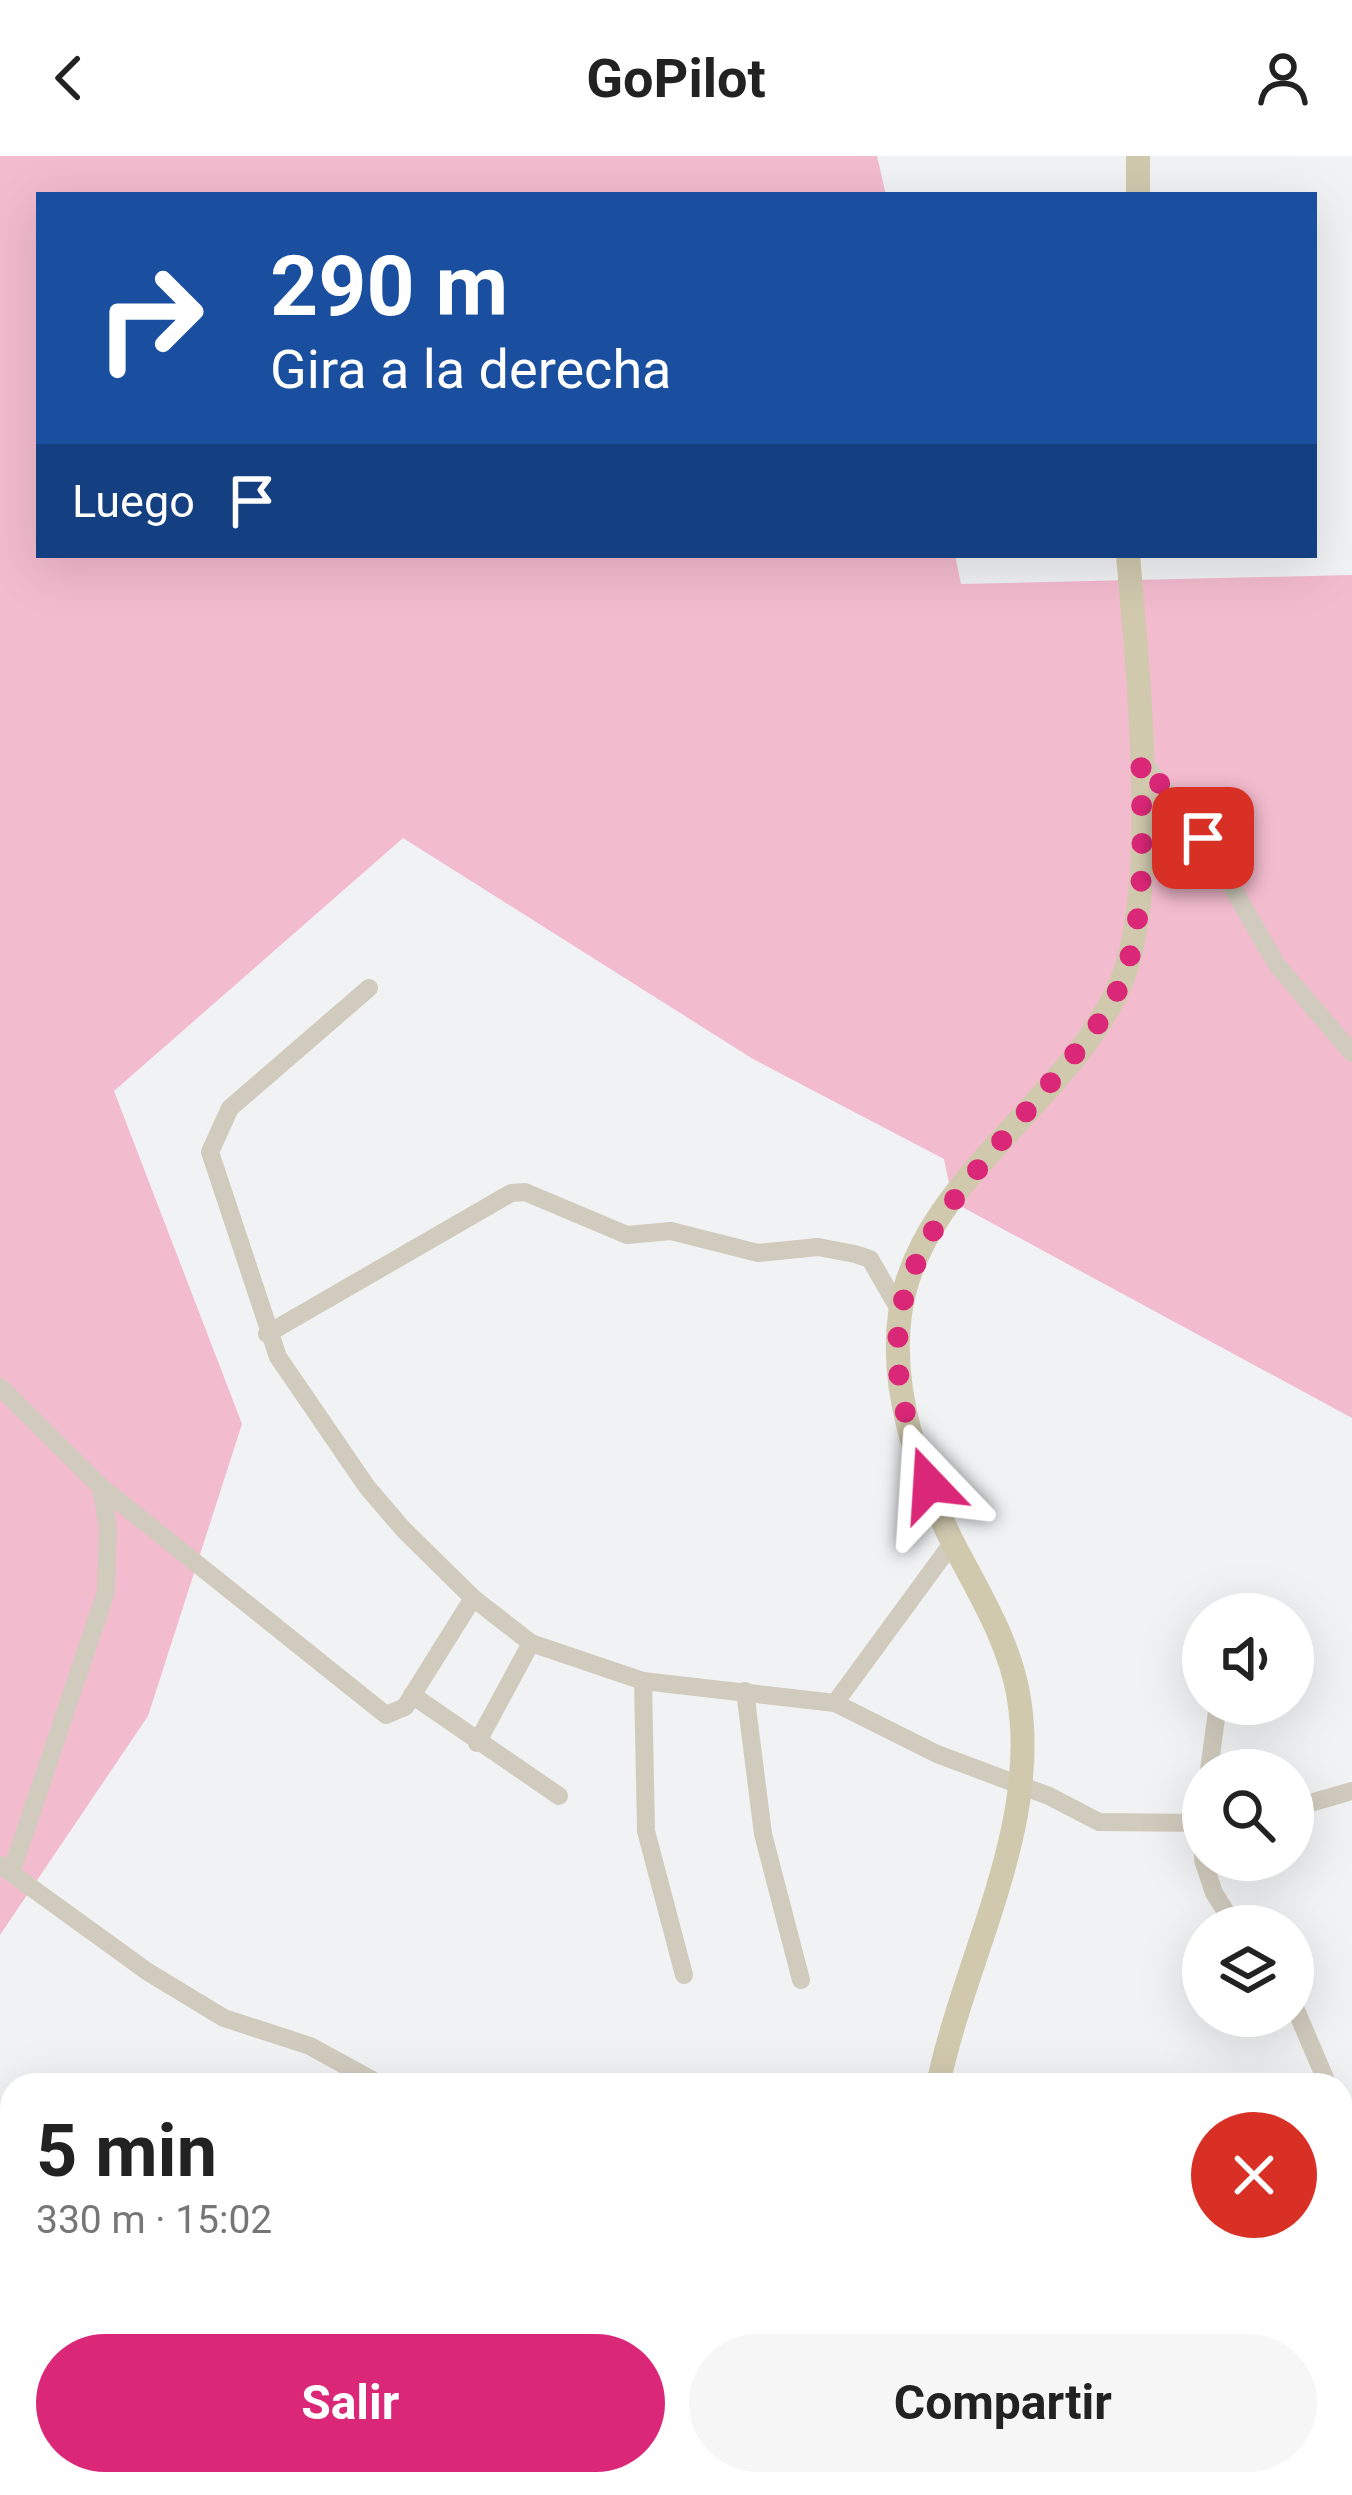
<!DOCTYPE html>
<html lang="es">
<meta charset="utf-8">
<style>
:root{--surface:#fff;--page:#f6f6f6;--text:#222;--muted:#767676;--accent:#db2777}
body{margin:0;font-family:Roboto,sans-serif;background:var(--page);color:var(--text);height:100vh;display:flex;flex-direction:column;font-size:45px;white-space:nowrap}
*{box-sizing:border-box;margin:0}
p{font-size:39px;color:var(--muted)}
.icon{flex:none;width:66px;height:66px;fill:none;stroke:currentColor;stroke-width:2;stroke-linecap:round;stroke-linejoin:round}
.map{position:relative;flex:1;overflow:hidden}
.side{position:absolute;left:0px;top:1917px;width:1353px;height:423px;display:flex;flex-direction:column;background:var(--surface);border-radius:36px 36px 0 0;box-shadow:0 12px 48px #0002}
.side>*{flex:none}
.top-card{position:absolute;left:36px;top:36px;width:1281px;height:366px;border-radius:0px;box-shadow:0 12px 48px #0002;background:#1a4fa0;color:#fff;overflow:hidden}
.controls{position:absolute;left:1182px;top:1437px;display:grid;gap:24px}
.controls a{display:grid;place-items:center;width:132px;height:132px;border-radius:50%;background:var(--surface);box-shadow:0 12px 48px #0002;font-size:60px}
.pin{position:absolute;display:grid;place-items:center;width:102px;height:102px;color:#fff;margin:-51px;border-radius:24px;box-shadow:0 6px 18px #0006}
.me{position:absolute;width:132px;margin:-66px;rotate:340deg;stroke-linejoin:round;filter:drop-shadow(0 0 9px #0008)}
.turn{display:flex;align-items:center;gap:42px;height:252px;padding:0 36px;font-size:54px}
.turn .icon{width:156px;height:156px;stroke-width:2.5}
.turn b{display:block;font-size:84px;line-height:102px}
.then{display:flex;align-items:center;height:114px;padding:0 36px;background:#0003;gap:24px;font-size:45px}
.round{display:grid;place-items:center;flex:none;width:126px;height:126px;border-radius:63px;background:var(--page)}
.overview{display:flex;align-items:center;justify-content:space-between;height:204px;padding:0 36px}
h1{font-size:72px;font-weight:700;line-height:90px}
.button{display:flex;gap:24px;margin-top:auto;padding:24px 36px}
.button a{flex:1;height:138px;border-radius:72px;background:var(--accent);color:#fff;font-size:48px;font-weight:700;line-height:138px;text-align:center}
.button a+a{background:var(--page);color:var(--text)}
header{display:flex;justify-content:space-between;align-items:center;height:156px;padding:0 36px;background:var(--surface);font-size:54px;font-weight:700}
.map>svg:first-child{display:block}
</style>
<header><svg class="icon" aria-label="back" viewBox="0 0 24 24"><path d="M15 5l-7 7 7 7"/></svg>GoPilot<svg class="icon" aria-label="person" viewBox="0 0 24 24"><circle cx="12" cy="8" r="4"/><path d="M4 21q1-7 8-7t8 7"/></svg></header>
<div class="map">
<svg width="1352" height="2339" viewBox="0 0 1352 2339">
<rect width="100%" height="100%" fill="#f0f2f3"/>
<!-- green -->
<path fill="#f3bbce" d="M0 0H877L886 39H39V399H955L961 428 1352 419V1262L953 1046 944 1003 753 903 403 682 114 935 242 1268 148 1560 0 1779Z"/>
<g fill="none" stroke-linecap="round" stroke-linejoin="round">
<!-- stream -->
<path stroke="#f3bc85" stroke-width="6" d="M749 2339 757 2328"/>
<!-- minor -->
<g stroke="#d0cbbd" stroke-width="18">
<path d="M1142 605 1203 681 1277 809 1352 897"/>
<path d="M369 832 230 952 210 996 278 1201 367 1331 403 1373 473 1442 531 1487 643 1525 835 1547 937 1598 1049 1640 1099 1666 1203 1667"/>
<path d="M267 1178 511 1037 525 1036 627 1079 671 1075 758 1097 818 1091 855 1098 870 1103 900 1155"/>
<path d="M0 1231 101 1331 108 1372 106 1436 12 1714"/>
<path d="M101 1331 386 1559 405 1551 473 1442"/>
<path d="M643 1525 646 1675 684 1819"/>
<path d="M745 1535 763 1678 801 1824"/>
<path d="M412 1539 559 1640"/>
<path d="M835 1547 953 1386"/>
<path d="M477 1587 531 1487"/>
<path d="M1209 1614 1218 1548"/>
<path d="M1203 1651V1702"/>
<path d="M1293 1652 1352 1635"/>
<path d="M1203 1704 1214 1737 1235 1770"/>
<path d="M0 1709 148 1816 224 1862 310 1890 381 1929"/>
<path d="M1293 1847 1328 1929"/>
<path d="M1341 1948 1352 1961"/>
<path d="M1341 1989 1352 1982"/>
<path d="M0 2279 12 2286"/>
<path d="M84 2328 106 2339"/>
<path d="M347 2339 369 2328"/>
</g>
<!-- major -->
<g stroke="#d1c9ae" stroke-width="24">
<path d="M1138 0V39"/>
<path d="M938 1929C964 1803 1040 1673 1019 1543 1011 1490 981 1440 956 1393 921 1324 889 1237 900 1158 917 1028 1067 947 1119 831 1162 737 1137 506 1128 399"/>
<path d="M916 2339 917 2328"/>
</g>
</g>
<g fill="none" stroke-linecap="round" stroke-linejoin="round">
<!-- route -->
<path stroke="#db2777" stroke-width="21" stroke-dasharray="0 37.8" d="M929 1328C848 1134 936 1066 1051 926 1076 896 1105 865 1120 829 1149 761 1141 677 1141 604L1203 682"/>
</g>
</svg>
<div class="controls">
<a><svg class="icon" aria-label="sound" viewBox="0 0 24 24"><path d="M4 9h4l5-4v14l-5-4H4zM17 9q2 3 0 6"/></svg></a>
<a><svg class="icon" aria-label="search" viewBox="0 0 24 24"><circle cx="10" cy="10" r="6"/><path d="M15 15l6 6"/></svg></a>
<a><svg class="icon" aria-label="layers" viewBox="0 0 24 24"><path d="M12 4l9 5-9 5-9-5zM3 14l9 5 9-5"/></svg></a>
</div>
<div class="pin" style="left:1203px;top:682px;background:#d93025"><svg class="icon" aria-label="arrive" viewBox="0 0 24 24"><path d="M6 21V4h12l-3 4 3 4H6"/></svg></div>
<svg class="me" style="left:929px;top:1328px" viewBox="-20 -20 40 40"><path d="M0-17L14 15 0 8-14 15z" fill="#db2777" stroke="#fff" stroke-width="4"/></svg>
<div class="top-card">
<div class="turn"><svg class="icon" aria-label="right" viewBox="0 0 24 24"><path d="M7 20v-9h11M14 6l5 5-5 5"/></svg><div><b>290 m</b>Gira a la derecha</div></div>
<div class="then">Luego<svg class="icon" aria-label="arrive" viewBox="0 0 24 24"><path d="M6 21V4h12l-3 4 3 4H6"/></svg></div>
</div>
<section class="side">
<div class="overview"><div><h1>5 min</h1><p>330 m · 15:02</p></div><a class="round" style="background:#d93025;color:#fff"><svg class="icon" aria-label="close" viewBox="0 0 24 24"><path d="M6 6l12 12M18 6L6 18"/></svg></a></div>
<div class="button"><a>Salir</a><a>Compartir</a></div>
</section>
</div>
